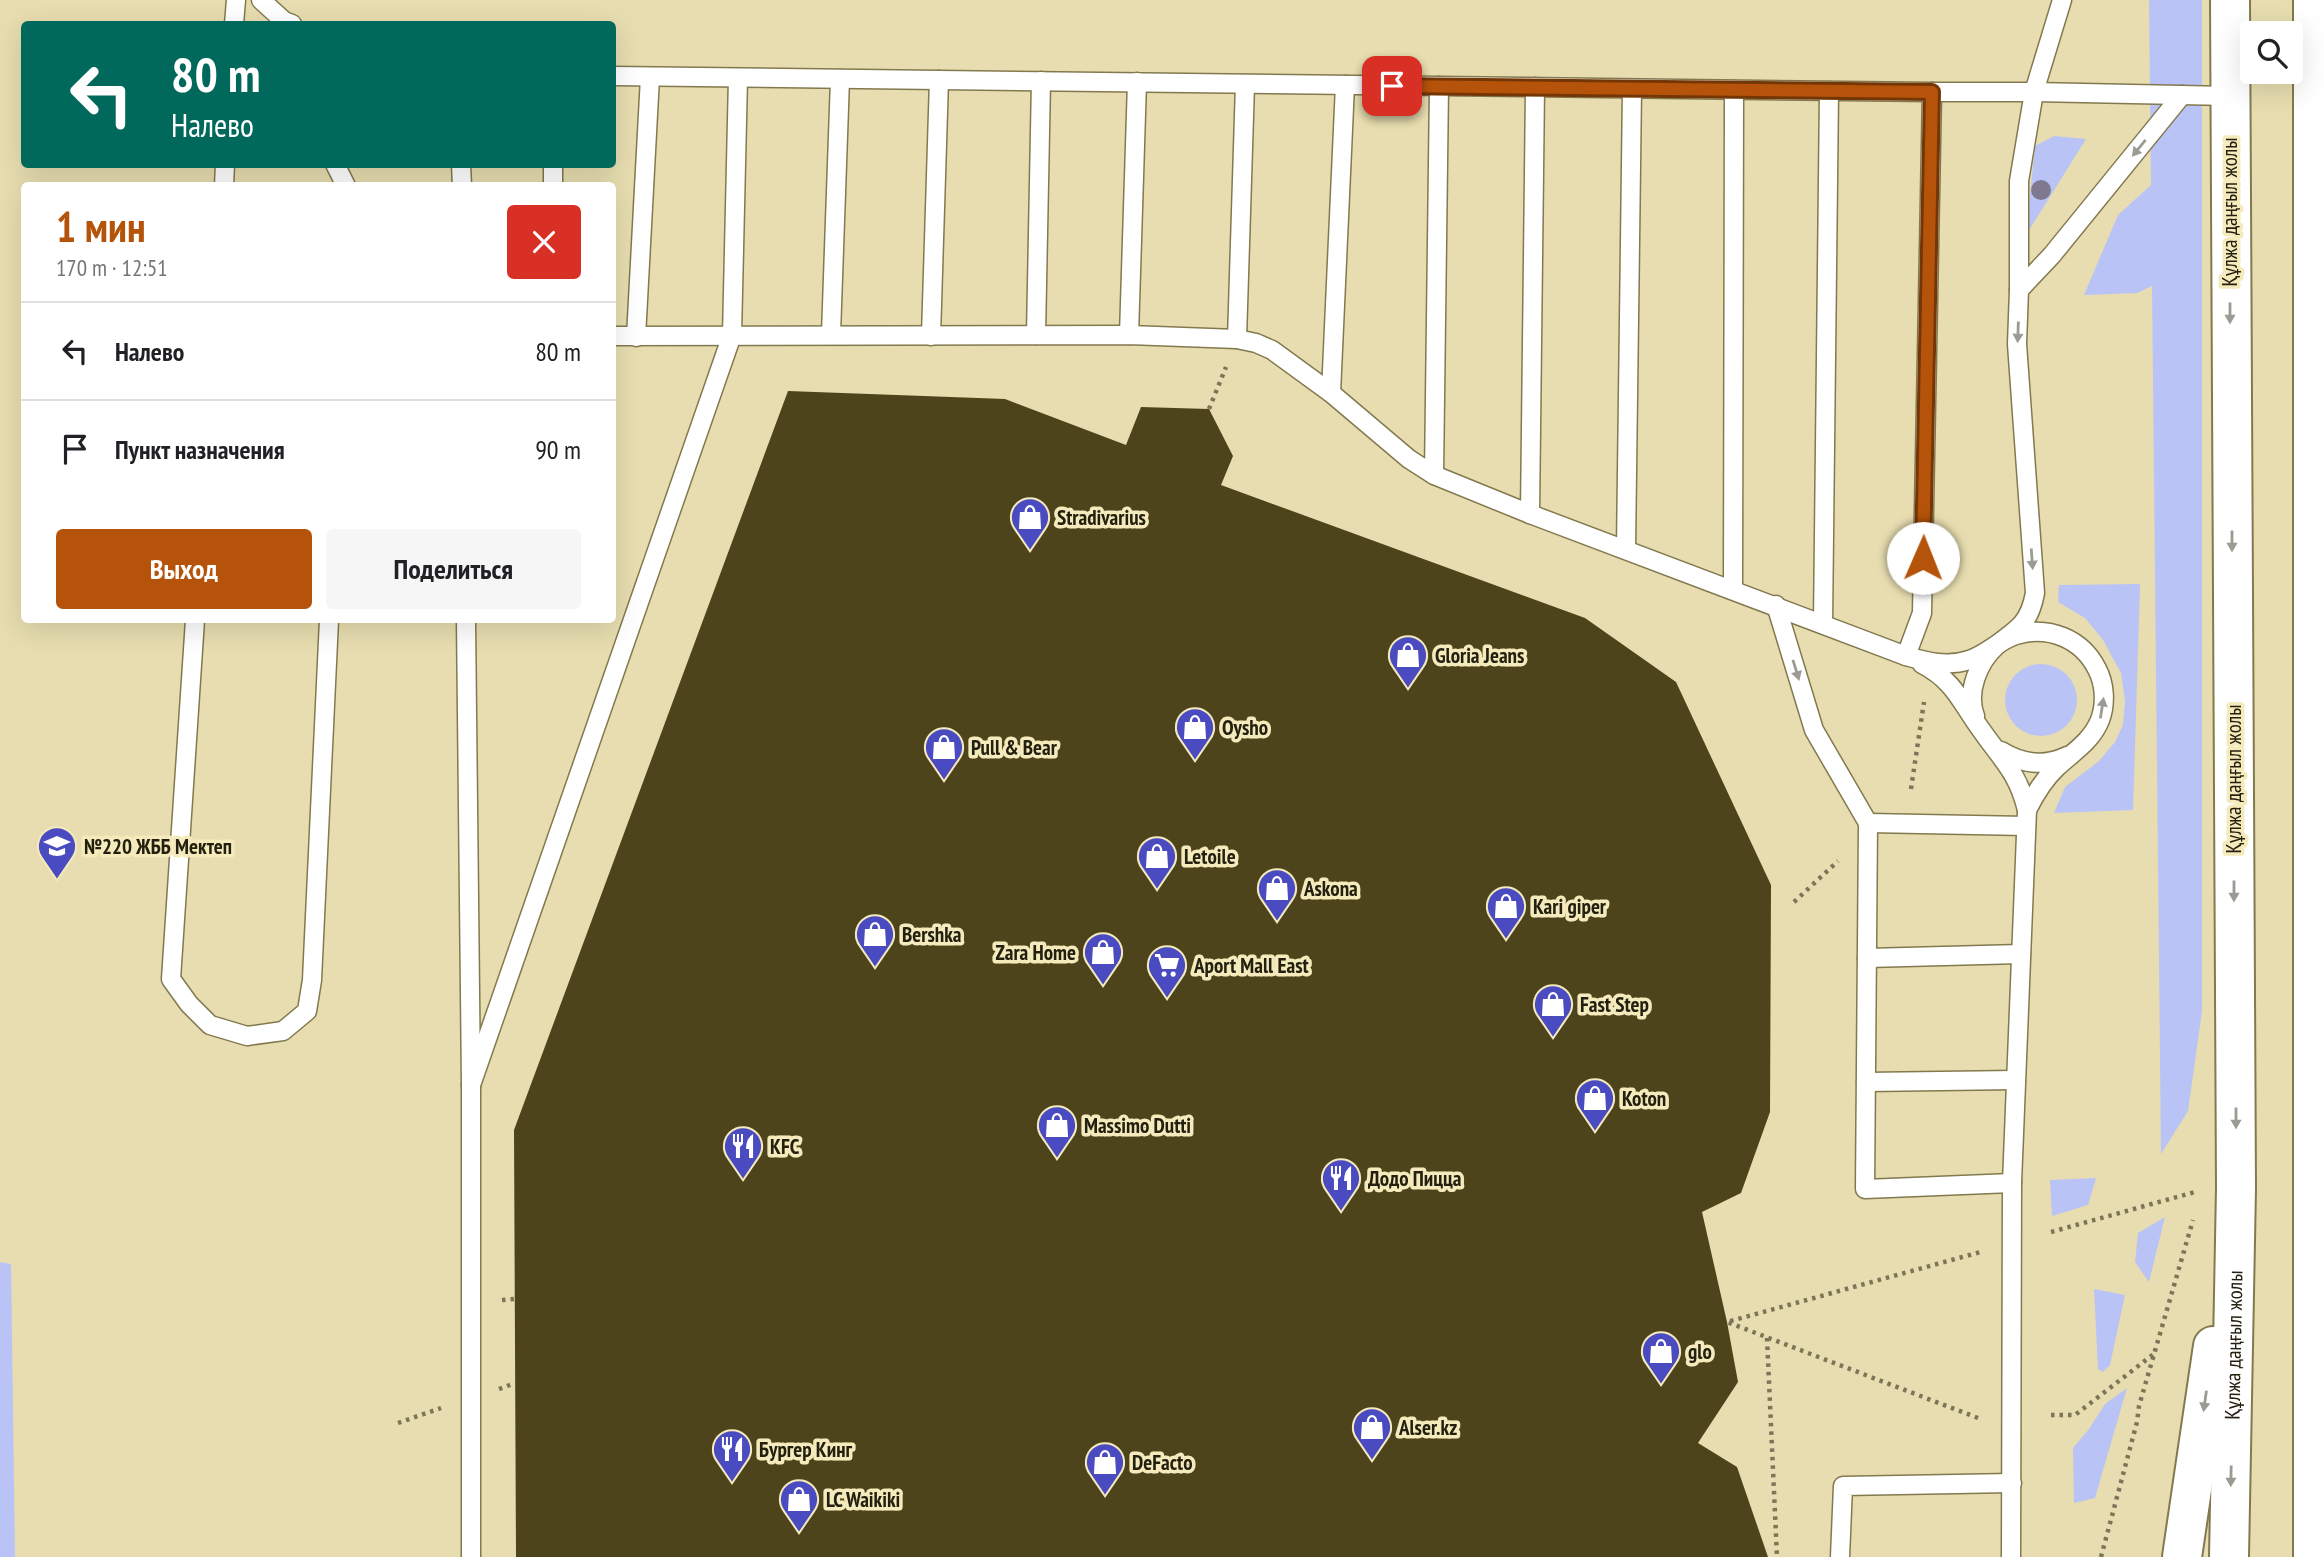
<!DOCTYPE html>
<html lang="ru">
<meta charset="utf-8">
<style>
:root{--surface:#fff;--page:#f6f6f6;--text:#202124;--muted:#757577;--line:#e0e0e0;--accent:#b45309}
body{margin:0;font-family:"PT Sans Narrow",sans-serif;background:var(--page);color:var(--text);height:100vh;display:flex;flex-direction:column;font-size:26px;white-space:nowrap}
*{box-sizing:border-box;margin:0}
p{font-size:23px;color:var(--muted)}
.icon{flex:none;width:38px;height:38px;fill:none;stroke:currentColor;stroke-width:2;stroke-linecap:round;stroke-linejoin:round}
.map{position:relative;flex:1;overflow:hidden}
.drawer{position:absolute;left:21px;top:182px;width:595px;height:441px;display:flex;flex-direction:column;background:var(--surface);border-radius:7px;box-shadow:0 7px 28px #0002}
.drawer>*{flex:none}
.guide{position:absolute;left:21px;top:21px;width:595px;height:147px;border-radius:7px;box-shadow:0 7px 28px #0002;background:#00695c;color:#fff;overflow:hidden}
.controls{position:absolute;left:2240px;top:21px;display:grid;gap:14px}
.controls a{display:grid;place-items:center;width:63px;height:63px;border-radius:7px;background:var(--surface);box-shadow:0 7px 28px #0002;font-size:35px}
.pin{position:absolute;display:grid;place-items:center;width:60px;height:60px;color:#fff;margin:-30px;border-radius:14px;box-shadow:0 4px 10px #0006}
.me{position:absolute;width:77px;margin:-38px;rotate:1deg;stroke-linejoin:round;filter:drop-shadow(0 0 5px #0008)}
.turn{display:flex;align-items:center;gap:24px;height:147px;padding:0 35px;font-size:32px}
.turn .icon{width:91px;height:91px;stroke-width:2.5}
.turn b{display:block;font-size:49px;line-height:60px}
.round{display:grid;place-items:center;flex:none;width:74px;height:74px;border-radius:7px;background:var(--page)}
.overview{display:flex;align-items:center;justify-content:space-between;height:119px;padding:0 35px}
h1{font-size:42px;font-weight:700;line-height:52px;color:var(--accent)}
.button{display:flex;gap:14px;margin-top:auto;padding:14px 35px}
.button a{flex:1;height:80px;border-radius:7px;background:var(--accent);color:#fff;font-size:28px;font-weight:700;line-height:80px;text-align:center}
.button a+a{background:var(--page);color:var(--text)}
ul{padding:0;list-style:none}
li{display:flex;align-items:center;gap:21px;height:98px;padding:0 35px;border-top:2px solid var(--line)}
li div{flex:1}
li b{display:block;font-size:26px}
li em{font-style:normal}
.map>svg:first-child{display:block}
</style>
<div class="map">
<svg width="2324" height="1557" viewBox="0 0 2324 1557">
<rect width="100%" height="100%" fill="#e7ddb0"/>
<!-- green -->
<g fill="#bac3f6">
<path d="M2149 0H2202V1011L2188 1111 2161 1154 2152 286 2137 293 2084 295 2118 215 2151 185Z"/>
<path d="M2054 136 2086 139 2026 235 2035 146Z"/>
<path d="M2140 584 2133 810 2054 813 2065 787 2099 761 2115 742 2123 725 2125 701 2121 673 2103 640 2085 618 2058 602 2059 585Z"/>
<circle cx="2041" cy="700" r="36"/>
<path d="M2096 1178 2088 1205 2052 1216 2050 1180Z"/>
<path d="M2165 1217 2149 1282 2135 1262 2138 1233Z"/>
<path d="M0 1262 11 1264 15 1557H0Z"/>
<path d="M2094 1289 2125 1295 2110 1365 2103 1372 2098 1369Z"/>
<path d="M2127 1388 2095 1498 2074 1503 2073 1448 2089 1429 2105 1404Z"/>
</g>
<!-- building -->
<path fill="#4d441b" d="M788 391 1005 399 1126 445 1141 407 1209 409 1233 456 1221 485 1585 618 1676 682 1771 885 1770 1112 1741 1193 1702 1212 1727 1322 1738 1382 1698 1443 1737 1467 1768 1557H516L514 1130Z"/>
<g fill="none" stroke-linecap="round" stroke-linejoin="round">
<!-- service casing -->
<g stroke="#82794e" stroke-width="21">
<g id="service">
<path d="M261 0 284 21 292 24"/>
<path d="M234 24 236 0"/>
<path d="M612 76 1932 92H2034L2229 96"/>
<path d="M335 164 346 186"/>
<path d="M461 164 462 186"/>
<path d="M224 186 225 164"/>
<path d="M553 186V164"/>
<path d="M2019 290V181L2034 92 2062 0"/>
<path d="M831 334 840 79"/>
<path d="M1036 335 1041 81"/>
<path d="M1129 335 1137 82"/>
<path d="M612 336 1129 335 1237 339 1256 343 1272 350 1331 393 1409 459 1434 475 1530 514 1906 656C1927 662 1948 667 1969 660 1986 655 1999 640 2016 635 2049 625 2082 639 2097 669 2105 684 2106 704 2100 720 2091 742 2073 752 2057 767 2043 780 2035 794 2027 810"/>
<path d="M931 336 939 80"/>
<path d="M636 337 650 77"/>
<path d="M1237 339 1245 84"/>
<path d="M1331 393 1345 85"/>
<path d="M1434 475 1439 86"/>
<path d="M1530 514 1535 87"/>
<path d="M1626 549 1632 89"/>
<path d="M1733 589 1734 90"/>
<path d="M1776 605 1814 730 1868 823 1865 1189 2012 1183"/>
<path d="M195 620 171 979 189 1004 210 1025 247 1036 283 1031 307 1011 312 980 329 620"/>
<path d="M466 620 471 1085V1557"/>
<path d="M1823 624 1829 91"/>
<path d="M1906 656 1922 613 1932 92"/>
<path d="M1922 664C1955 681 1961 703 1982 731 2003 761 2018 773 2027 810L2012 1183 2011 1557"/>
<path d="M1975 716C1966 692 1978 662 1997 645 2005 638 2015 632 2022 624 2030 615 2033 604 2035 593L2017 344 2019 290 2052 255 2182 95"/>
<path d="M2001 751C2022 764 2044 767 2067 756"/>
<path d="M1868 823 2026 826"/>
<path d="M1867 958 2021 954"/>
<path d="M1866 1082 2015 1080"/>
<path d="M471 1085 732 335 738 78"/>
<path d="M1840 1557 1843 1486 2012 1483"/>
</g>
</g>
<!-- primary casing -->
<g stroke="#82794e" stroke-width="42">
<g id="primary">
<path d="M2313 0V1557"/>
<path d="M2182 1557 2213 1346"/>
<path id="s1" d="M2229 1557 2236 1188 2230 0"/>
</g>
</g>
<!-- path -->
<g stroke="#7c7658" stroke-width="4.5" stroke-dasharray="3.5 5" stroke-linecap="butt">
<path d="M1209 409 1226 367"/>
<path d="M1911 789 1924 702"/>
<path d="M1794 902 1838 861"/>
<path d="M2051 1232 2195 1192"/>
<path d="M502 1300 515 1299"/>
<path d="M1767 1338 1777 1557"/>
<path d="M499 1389 515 1383"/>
<path d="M2051 1415H2075L2155 1353"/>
<path d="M1978 1418 1727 1322 1984 1251"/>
<path d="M398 1423 441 1408"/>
<path d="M2101 1557 2137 1422 2139 1406 2193 1220"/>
</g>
<!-- service -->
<use href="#service" stroke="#fff" stroke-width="18"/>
<!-- primary -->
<use href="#primary" stroke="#fff" stroke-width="38"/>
</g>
<!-- trees -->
<circle fill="#7e7991" cx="2041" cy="190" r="10"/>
<!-- one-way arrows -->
<defs><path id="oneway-solid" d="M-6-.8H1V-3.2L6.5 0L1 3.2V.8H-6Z" transform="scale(1.75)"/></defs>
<g fill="#9c9b93">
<use href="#oneway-solid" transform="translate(2139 148) rotate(129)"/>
<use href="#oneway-solid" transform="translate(2230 313) rotate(90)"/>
<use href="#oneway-solid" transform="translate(2018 332) rotate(92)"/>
<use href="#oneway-solid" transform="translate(2232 541) rotate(90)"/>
<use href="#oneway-solid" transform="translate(2032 559) rotate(86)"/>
<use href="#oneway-solid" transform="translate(1796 670) rotate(73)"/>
<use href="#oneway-solid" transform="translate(2102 708) rotate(-81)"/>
<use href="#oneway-solid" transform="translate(2234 891) rotate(90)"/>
<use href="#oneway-solid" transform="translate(2236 1118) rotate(90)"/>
<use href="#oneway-solid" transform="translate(2205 1401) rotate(98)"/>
<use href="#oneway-solid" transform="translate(2231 1476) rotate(91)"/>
</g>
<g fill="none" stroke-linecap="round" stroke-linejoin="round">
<!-- route casing -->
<g stroke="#753606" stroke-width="18">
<path id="route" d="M1392 86 1932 92 1923 558"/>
</g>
<!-- route -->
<use href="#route" stroke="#b45309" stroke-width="12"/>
</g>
<!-- icons -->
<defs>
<g id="shop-pin" transform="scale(2.0125)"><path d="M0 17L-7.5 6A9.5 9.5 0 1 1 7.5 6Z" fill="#4a4bc1" stroke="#f4eabc"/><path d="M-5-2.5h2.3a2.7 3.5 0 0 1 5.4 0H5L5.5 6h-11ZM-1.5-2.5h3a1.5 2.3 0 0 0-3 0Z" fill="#fff"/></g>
<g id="school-pin" transform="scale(2.0125)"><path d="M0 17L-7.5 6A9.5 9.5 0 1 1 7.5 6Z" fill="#4a4bc1" stroke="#f4eabc"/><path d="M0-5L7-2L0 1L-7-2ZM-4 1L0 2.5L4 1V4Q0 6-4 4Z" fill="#fff"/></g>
<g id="supermarket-pin" transform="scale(2.0125)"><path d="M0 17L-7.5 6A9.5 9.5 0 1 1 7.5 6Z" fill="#4a4bc1" stroke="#f4eabc"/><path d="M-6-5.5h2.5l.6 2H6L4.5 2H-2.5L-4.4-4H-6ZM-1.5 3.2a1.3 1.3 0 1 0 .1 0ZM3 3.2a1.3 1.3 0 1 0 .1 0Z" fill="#fff"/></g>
<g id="restaurant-pin" transform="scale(2.0125)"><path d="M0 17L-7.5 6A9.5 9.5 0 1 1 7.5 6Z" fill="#4a4bc1" stroke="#f4eabc"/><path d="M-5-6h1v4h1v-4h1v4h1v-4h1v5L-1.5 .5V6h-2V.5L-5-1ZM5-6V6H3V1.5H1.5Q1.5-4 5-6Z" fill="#fff"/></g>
</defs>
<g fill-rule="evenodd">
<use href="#shop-pin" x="1030" y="517"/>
<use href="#shop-pin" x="1408" y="655"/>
<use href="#shop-pin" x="1195" y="727"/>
<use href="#shop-pin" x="944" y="747"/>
<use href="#school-pin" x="57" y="846"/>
<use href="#shop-pin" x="1157" y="856"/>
<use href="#shop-pin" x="1277" y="888"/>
<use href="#shop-pin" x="1506" y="906"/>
<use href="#shop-pin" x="875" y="934"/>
<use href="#shop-pin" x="1103" y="952"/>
<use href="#supermarket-pin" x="1167" y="965"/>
<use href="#shop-pin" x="1553" y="1004"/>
<use href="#shop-pin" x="1595" y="1098"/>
<use href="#shop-pin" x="1057" y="1125"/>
<use href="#restaurant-pin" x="743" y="1146"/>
<use href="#restaurant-pin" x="1341" y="1178"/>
<use href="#shop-pin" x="1661" y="1351"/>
<use href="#shop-pin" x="1372" y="1427"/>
<use href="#restaurant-pin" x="732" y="1449"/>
<use href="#shop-pin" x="1105" y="1462"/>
<use href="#shop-pin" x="799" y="1499"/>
</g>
<g text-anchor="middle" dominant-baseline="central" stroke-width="7" stroke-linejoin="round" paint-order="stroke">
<!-- street labels -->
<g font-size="21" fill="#24200f" stroke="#f4eabc">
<text transform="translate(2229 212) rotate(-90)">Құлжа даңғыл жолы</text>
<text transform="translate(2233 779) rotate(-90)">Құлжа даңғыл жолы</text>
<text stroke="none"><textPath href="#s1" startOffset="212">Құлжа даңғыл жолы</textPath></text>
</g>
<!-- poi labels -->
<g font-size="21" font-weight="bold" fill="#24200f" stroke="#f4eabc" text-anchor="start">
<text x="1057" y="517">Stradivarius</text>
<text x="1435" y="655">Gloria Jeans</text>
<text x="1222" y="727">Oysho</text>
<text x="971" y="747">Pull &amp; Bear</text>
<text x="84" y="846">№220 ЖББ Мектеп</text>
<text x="1184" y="856">Letoile</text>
<text x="1304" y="888">Askona</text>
<text x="1533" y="906">Kari giper</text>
<text x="902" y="934">Bershka</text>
<text x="1076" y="952" text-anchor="end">Zara Home</text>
<text x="1194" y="965">Aport Mall East</text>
<text x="1580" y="1004">Fast Step</text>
<text x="1622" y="1098">Koton</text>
<text x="1084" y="1125">Massimo Dutti</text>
<text x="770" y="1146">KFC</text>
<text x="1368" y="1178">Додо Пицца</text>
<text x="1688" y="1351">glo</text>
<text x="1399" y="1427">Alser.kz</text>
<text x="759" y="1449">Бургер Кинг</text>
<text x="1132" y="1462">DeFacto</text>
<text x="826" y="1499">LC Waikiki</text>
</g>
</g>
</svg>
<div class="controls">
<a><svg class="icon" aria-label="search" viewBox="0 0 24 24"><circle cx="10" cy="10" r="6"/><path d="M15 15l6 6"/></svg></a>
</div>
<div class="pin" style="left:1392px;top:86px;background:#d93025"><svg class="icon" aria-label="arrive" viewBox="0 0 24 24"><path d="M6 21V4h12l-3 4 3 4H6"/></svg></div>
<svg class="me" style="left:1923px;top:558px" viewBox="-20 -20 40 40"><circle r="19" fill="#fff"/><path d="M0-13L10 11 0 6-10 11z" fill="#b45309"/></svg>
<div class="guide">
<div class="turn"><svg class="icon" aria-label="left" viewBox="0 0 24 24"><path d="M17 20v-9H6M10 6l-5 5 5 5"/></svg><div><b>80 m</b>Налево</div></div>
</div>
<section class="drawer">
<div class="overview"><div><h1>1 мин</h1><p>170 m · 12:51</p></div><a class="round" style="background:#d93025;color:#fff"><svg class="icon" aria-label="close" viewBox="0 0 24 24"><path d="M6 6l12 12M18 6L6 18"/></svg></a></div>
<ul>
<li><svg class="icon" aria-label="left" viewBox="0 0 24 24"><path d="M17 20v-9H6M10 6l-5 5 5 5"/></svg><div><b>Налево</b></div><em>80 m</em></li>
<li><svg class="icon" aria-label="arrive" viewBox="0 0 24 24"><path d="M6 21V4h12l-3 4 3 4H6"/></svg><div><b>Пункт назначения</b></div><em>90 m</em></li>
</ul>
<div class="button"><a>Выход</a><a>Поделиться</a></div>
</section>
</div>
